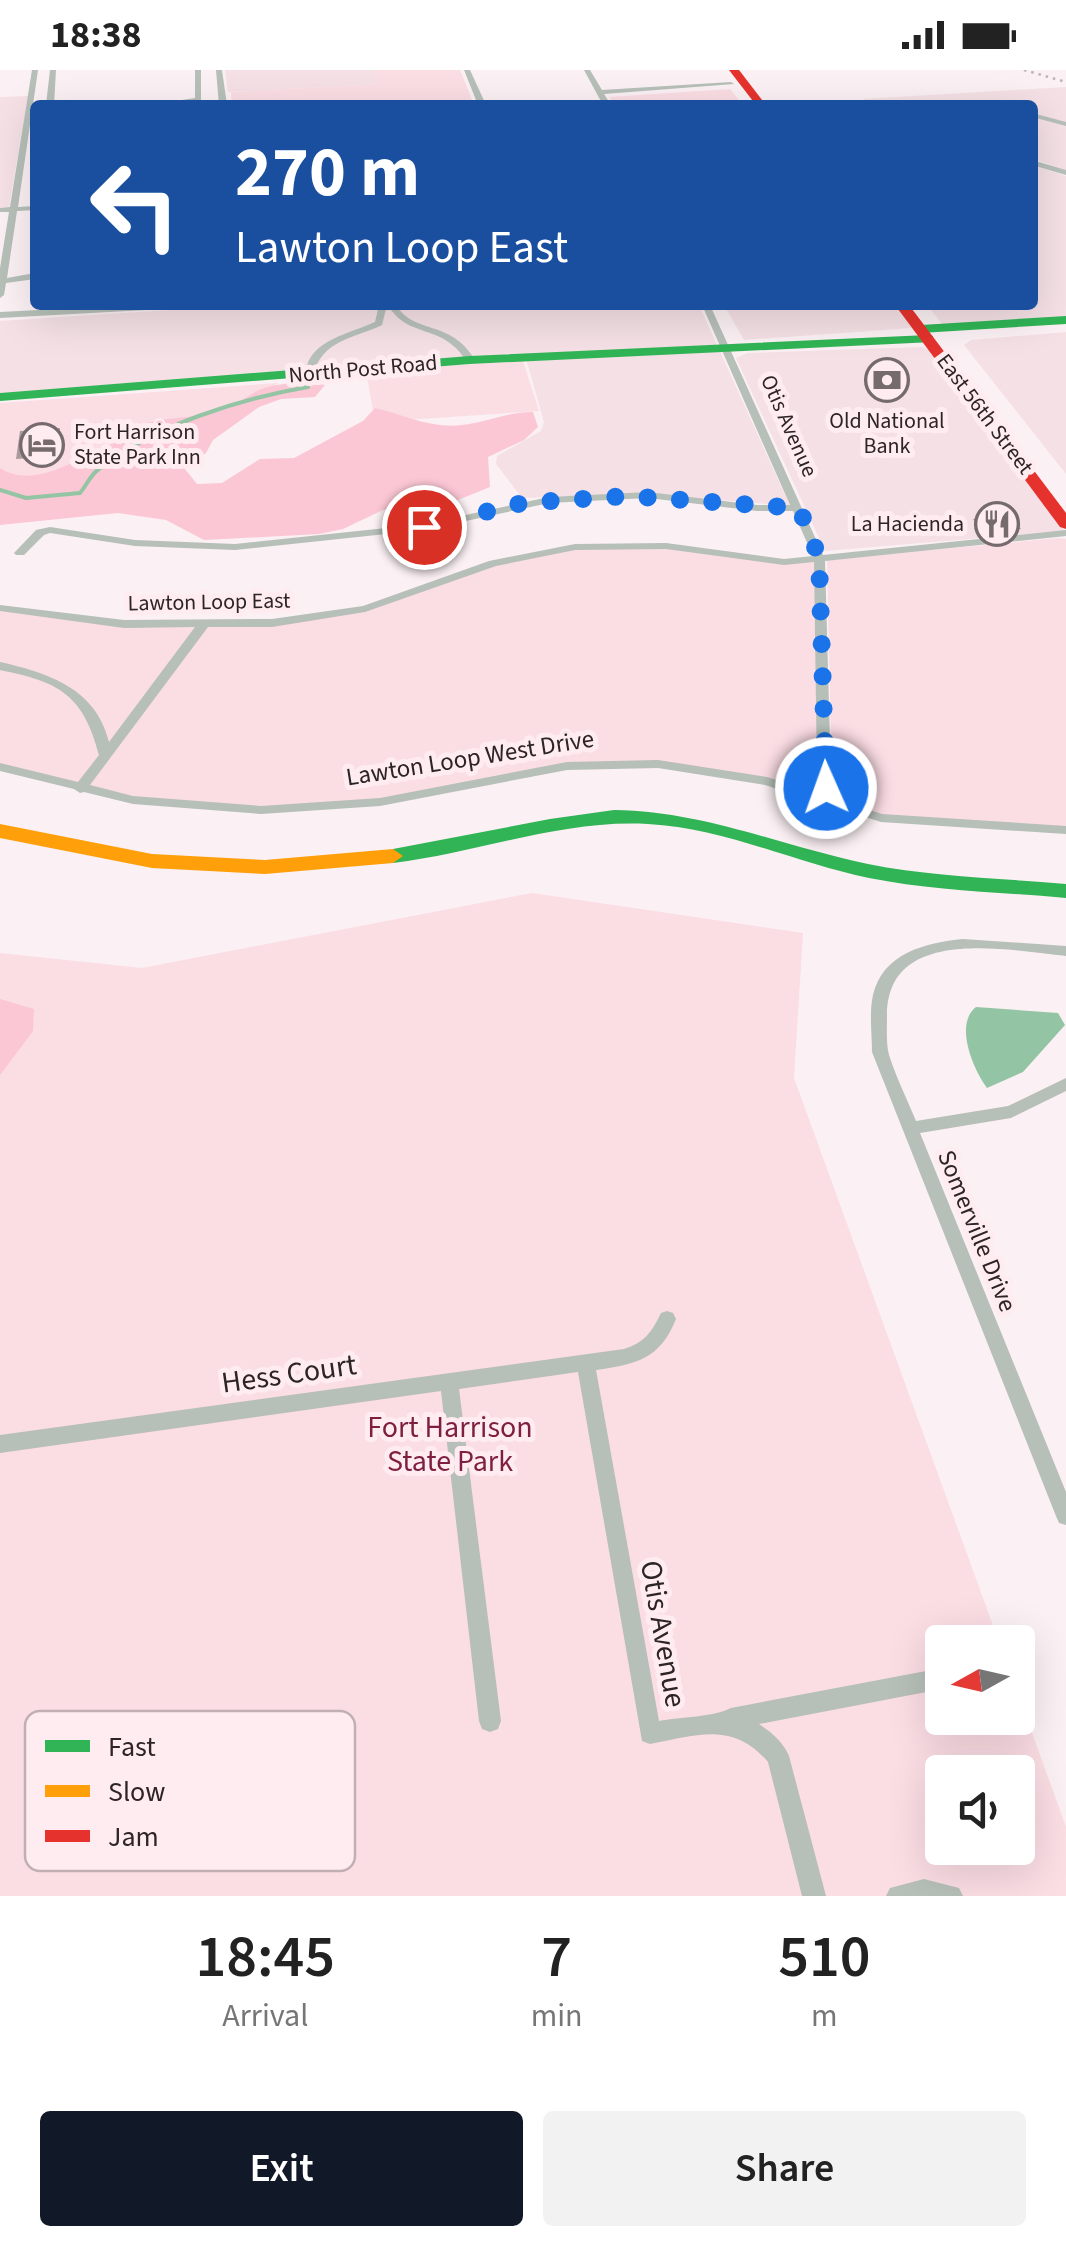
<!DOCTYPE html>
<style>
:root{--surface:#fff;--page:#f2f2f2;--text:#222;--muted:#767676;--accent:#111827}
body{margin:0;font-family:"Source Sans 3",sans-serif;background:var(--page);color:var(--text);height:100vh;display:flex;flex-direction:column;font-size:38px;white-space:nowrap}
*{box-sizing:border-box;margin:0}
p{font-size:32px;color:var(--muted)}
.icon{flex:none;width:55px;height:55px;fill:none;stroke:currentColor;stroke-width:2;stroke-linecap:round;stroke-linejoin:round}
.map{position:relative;height:1826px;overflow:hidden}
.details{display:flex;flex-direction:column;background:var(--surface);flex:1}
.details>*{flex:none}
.hud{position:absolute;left:30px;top:30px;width:1008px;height:210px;border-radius:10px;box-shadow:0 10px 40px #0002;background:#1a4fa0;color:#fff;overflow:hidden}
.needle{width:65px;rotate:262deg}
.buttons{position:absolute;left:925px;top:1555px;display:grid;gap:20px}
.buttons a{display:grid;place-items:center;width:110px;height:110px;border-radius:10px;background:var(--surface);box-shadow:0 10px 40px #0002;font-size:50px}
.pin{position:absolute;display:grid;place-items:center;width:85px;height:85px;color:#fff;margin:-42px;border:5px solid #fff;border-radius:50%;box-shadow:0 2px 10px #0007}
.me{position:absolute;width:110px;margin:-55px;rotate:358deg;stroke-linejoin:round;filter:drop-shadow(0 0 8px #0008)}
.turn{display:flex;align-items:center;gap:35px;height:210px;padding:0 40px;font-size:45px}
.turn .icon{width:130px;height:130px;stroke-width:2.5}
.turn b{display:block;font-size:70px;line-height:85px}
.eta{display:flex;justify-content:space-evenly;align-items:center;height:170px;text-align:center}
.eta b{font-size:60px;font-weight:600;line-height:70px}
.button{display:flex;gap:20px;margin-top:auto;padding:20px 40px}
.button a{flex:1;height:115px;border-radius:10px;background:var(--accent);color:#fff;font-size:40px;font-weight:600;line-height:115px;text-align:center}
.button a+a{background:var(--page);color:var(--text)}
.status{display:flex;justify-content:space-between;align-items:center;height:70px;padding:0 50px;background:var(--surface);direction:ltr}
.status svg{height:28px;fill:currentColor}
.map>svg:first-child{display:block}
</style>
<div class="status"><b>18:38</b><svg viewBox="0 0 49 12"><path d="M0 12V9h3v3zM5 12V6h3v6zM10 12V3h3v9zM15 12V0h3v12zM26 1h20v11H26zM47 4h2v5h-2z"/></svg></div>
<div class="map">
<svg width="1066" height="1826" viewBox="0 0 1066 1826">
<rect width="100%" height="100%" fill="#fbf0f3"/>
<!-- built -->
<g fill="#f4e0e5">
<path d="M225 0H375L381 14 228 22Z"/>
<path d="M1066 17V100L1033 89 1032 35H869L863 29Z"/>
<path d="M28 26 9 137 0 138V27Z"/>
<path d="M1033 95 1066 106V247L943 255 927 235H1032Z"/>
<path d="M247 235H699L790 436 645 424 522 428 496 394 497 386 541 361 544 352 525 285 0 323V251Z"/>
<path d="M724 235H895L912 258 744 270Z"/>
<path d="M1066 262V404L964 275 971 270Z"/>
<path d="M923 277 930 281 1065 461 825 481 736 288 748 283Z"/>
</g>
<!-- green -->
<g fill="#fbdde4" fill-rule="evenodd">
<path d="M375 0H460L474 35H232L231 22 380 14Z"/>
<path d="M730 19 743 35H616L609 27Z"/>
<path d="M523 291 539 341 375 352 366 301Z"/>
<path d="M279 313 100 397 0 418V333Z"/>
<path d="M1059 468 1066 469V757L884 745 843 733 832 717 827 490Z"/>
<path d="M631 474 759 491 819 487 829 726 713 700 591 694 342 737 180 736 0 697V538L59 548 215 556 365 539 535 483Z"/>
<path d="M532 823 803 863 794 1008 999 1572H942V1648H1018V1624L1066 1757V1826H0V883L142 898ZM942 1702H1018V1778H942Z"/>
</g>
<!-- forest -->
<g fill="#fbc7d4">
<path d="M304 311 325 315 315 327 281 329 259 337 213 370 206 383 185 399 197 414 222 413 260 389 294 388 363 351 375 338C404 345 432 359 462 355 487 352 507 342 533 342L538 357 524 370 488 387 490 417 453 432 383 440 343 459 319 464 204 470 166 450 118 443 0 455V398C42 426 106 369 142 355 167 345 199 350 225 339 237 335 247 326 259 320 272 314 290 314 304 311Z"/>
<path d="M0 929 34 939 33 961 0 1005Z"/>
</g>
<!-- water -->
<path fill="#93c4a4" d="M976 937 1058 943 1065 955 1023 1002 987 1018C973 999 954 954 976 937Z"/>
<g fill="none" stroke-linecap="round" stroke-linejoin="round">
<!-- stream -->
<path stroke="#93c4a4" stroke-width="4" d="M0 420 26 428 80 423C87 415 90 405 99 399 156 355 238 329 308 317"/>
</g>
<!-- building -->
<g fill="#ab999e">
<path d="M60 358 57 386 16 389 20 361Z"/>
<path d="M1012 446 1021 459 982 462 973 449Z"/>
</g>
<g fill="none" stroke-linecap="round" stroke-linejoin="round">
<!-- street -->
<g fill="#b6bfb8" fill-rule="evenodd">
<path d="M32 0H38L18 137 35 136V140L17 141 7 208 35 203V209L6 213 4 225 0 228V198L9 142H0V138L10 137Z"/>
<path d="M50 0H56L54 35H46Z"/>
<path d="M195 0H201V31L149 35 195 28Z"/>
<path d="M216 0H222L227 35H219Z"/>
<path d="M464 0H470L486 35H478Z"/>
<path d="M584 0H590L602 20 731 12 734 14 604 24 611 35H603Z"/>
<path d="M1036 44 1066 52V56L1036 48Z"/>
<path d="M1032 90 1066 100V105L1032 95Z"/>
<path d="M134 235H187L183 238 0 248V242Z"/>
<path d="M379 235H387L382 255C350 270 324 269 312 306H306C305 271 349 264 375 252Z"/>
<path d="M388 235H396C414 265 451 249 475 290L467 292C443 252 408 270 388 235Z"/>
<path d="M702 235H710L823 485 1066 460V466L825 491 831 706 840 730 882 744 1066 756V764L881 752 840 739H831L829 736 765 715 658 698 567 700 380 736 261 744 133 734 84 722 80 723 74 719 0 701V693L78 712 99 685C83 624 59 612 0 600V592C48 603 96 618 109 672L195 557 124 558 0 541V535L124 550 272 549 363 536 489 491 575 474 666 473 784 489 813 486 793 441H757L648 428 549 433 424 460 235 480 135 476 50 463 44 465 24 485H16L14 483 36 460 50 457 135 470 235 474 424 454 549 427 648 422 757 435H790ZM666 479 784 495 814 492 817 706 825 725 767 707 658 690 567 692 380 728 261 736 133 726 90 715 208 557H272L365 542 496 496 575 480Z"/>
<path d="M963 869 1066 876V886C1006 880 887 855 887 946 887 959 886 974 889 985 896 1007 907 1029 916 1051L1008 1036 1066 1008V1021L1011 1048 920 1063 1066 1422V1455L1059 1453 1056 1446 872 982C872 964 869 943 873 925 883 883 925 873 963 869Z"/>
<path d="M667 1241 673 1243 676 1249C660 1289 637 1294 596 1300L659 1651C680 1647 714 1647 731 1638L942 1598V1619L759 1654C772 1663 783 1672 789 1686L826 1826H802L768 1692C733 1651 697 1665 650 1674L642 1671 578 1302 459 1319 501 1651 498 1659 490 1662 482 1659 479 1651 441 1321 0 1383V1365L624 1279C644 1273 652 1262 661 1243Z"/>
<path d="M924 1809 959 1818 963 1826H886L890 1818Z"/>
</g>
<!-- fast -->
<g fill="#30b455" fill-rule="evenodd">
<path d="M1066 246V254L921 263 914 259 921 255Z"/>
<path d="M928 265 933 266V272L470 294 0 331V323L470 286Z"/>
<path d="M614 740C704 741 781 776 868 794 933 807 1000 808 1066 814V828C1001 822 934 821 869 808 795 793 725 758 648 754 562 749 478 783 393 793L383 786 393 779 550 749Z"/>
</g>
<!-- slow -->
<path fill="#ff9f0a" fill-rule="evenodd" d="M0 754 152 784 265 790 393 779 403 786 393 793 265 804 152 798 0 768Z"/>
<!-- jam -->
<g fill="#e5322d" fill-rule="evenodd">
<path d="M729 0H739L766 35H756Z"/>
<path d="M895 235H909L1066 443V459L1060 457Z"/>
</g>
<!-- rail -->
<path stroke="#b8b6b5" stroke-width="2.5" stroke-dasharray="2.5 5" stroke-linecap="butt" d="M1024 0 1066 12"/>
</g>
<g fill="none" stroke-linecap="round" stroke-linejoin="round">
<!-- route -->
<path stroke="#1a73e8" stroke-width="18" stroke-dasharray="0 32.4" d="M424 457 522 433 627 426 799 438 819 487 826 718"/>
</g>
<!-- icons -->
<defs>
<g id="bank-ring" transform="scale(2.25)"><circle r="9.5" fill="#ffecf0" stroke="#756b6e" stroke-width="1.5"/><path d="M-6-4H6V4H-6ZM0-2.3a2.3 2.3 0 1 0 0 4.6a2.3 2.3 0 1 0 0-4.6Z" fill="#756b6e"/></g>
<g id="hotel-ring" transform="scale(2.25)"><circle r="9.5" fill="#ffecf0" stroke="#756b6e" stroke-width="1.5"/><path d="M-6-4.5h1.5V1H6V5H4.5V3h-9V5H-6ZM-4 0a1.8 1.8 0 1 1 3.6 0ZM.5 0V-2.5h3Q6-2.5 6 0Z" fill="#756b6e"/></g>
<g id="restaurant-ring" transform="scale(2.25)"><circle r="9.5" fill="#ffecf0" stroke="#756b6e" stroke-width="1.5"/><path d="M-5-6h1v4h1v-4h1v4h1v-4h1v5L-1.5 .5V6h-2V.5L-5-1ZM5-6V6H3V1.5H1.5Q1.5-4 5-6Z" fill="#756b6e"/></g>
</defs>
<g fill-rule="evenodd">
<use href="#bank-ring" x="887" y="310"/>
<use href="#hotel-ring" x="42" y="375"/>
<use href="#restaurant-ring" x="997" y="454"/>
</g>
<g text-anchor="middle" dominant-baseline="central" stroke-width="10" stroke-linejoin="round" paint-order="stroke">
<!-- far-street labels -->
<g font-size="22" fill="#2d2426" stroke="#ffecf0">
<text transform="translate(363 299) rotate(-5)">North Post Road</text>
<text transform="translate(985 344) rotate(53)">East 56th Street</text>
<text transform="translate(789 356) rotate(66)">Otis Avenue</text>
<text transform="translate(209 532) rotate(-1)">Lawton Loop East</text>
</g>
<!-- far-poi labels -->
<g font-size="22" fill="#2d2426" stroke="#ffecf0">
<text x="887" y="351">Old National<tspan x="887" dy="25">Bank</tspan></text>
<text x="74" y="362" text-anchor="start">Fort Harrison<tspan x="74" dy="25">State Park Inn</tspan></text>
<text x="964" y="454" text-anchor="end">La Hacienda</text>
</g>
<!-- street labels -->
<g font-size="25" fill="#2d2426" stroke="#ffecf0">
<text transform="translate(470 688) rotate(-9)">Lawton Loop West Drive</text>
<text transform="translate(977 1161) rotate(68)">Somerville Drive</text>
</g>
<!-- near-street labels -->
<g font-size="30" fill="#2d2426" stroke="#ffecf0">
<text transform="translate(289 1304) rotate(-8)">Hess Court</text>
<text transform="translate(663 1564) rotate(80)">Otis Avenue</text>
</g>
<!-- near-park labels -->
<g font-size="30" fill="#7e1e40" stroke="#ffecf0">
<text x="450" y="1357">Fort Harrison<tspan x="450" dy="34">State Park</tspan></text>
</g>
</g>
<!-- legend -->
<rect x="25" y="1641" width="330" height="160" rx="15" fill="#ffecf0" stroke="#c0b0b3" stroke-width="2.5"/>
<rect x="45" y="1670" width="45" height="12" fill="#30b455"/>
<rect x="45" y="1715" width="45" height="12" fill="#ff9f0a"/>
<rect x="45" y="1760" width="45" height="12" fill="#e5322d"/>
<g font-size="28" fill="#2d2426">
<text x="108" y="1686">Fast</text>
<text x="108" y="1731">Slow</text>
<text x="108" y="1776">Jam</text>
</g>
</svg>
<div class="buttons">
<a><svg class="needle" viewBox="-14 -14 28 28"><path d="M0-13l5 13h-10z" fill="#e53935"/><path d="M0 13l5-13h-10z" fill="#767676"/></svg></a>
<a><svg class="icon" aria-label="sound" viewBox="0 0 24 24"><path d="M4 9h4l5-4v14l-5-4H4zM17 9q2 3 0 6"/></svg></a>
</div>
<div class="pin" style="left:424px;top:457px;background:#d93025"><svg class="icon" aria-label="arrive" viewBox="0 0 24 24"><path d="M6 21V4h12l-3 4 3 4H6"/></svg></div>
<svg class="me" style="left:826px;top:718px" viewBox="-20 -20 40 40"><circle r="17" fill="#1a73e8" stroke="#fff" stroke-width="3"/><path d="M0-11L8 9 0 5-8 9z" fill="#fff"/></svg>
<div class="hud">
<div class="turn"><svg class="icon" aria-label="left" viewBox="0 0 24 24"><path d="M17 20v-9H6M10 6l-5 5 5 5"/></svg><div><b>270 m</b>Lawton Loop East</div></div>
</div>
</div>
<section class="details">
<div class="eta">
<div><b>18:45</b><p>Arrival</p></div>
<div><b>7</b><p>min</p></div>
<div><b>510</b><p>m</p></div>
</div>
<div class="button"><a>Exit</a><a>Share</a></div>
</section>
